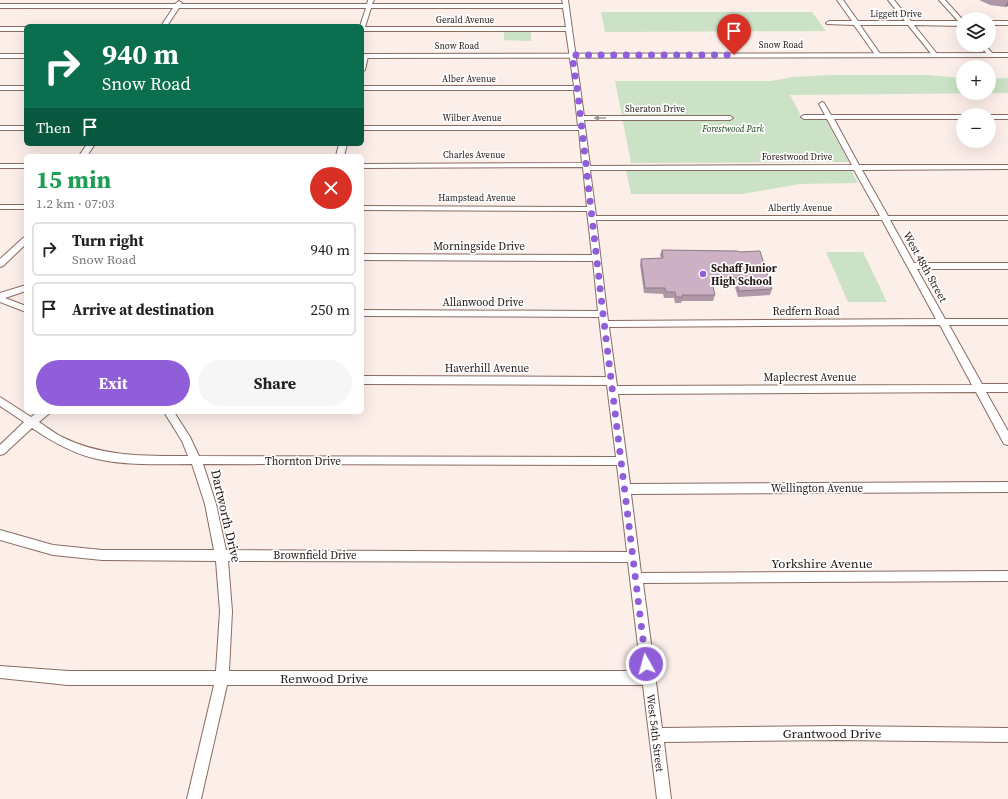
<!DOCTYPE html>
<meta charset="utf-8">
<style>
:root{--surface:#fff;--page:#f6f6f6;--text:#222;--muted:#767676;--line:#e0e0e0;--accent:#8f5ed8}
body{margin:0;font-family:"Source Serif 4",serif;background:var(--page);color:var(--text);height:100vh;display:flex;flex-direction:column;font-size:15px;white-space:nowrap}
*{box-sizing:border-box;margin:0}
p{font-size:13px;color:var(--muted)}
.icon{flex:none;width:22px;height:22px;fill:none;stroke:currentColor;stroke-width:2;stroke-linecap:round;stroke-linejoin:round}
.map{position:relative;flex:1;overflow:hidden}
.sheet{position:absolute;left:24px;top:154px;width:340px;height:260px;display:flex;flex-direction:column;background:var(--surface);border-radius:6px;box-shadow:0 4px 16px #0002}
.sheet>*{flex:none}
.top-card{position:absolute;left:24px;top:24px;width:340px;height:122px;border-radius:6px;box-shadow:0 4px 16px #0002;background:#0b6e4f;color:#fff;overflow:hidden}
.controls{position:absolute;left:956px;top:12px;display:grid;gap:8px}
.controls a{display:grid;place-items:center;width:40px;height:40px;border-radius:50%;background:var(--surface);box-shadow:0 4px 16px #0002;font-size:20px}
.pin{position:absolute;display:grid;place-items:center;width:34px;height:34px;color:#fff;margin:-41px -17px;border-radius:50% 50% 50% 0;rotate:-45deg;box-shadow:0 0 4px #0007}
.pin .icon{rotate:45deg}
.me{position:absolute;width:44px;margin:-22px;rotate:353deg;stroke-linejoin:round;filter:drop-shadow(0 0 3px #0008)}
.turn{display:flex;align-items:center;gap:14px;height:84px;padding:0 12px;font-size:18px}
.turn .icon{width:52px;height:52px;stroke-width:2.5}
.turn b{display:block;font-size:28px;line-height:34px}
.then{display:flex;align-items:center;height:38px;padding:0 12px;background:#0003;gap:8px;font-size:15px}
.round{display:grid;place-items:center;flex:none;width:42px;height:42px;border-radius:21px;background:var(--page)}
.head{display:flex;align-items:center;justify-content:space-between;height:68px;padding:0 12px}
h1{font-size:24px;font-weight:700;line-height:30px;color:#1e9e55}
.primary-button{display:flex;gap:8px;margin-top:auto;padding:8px 12px}
.primary-button a{flex:1;height:46px;border-radius:24px;background:var(--accent);color:#fff;font-size:16px;font-weight:700;line-height:46px;text-align:center}
.primary-button a+a{background:var(--page);color:var(--text)}
ul{padding:0;list-style:none}
li{display:flex;align-items:center;gap:12px;height:54px;margin:0 8px 6px;padding:0 4px;border:2px solid var(--line);border-radius:6px}
li div{flex:1}
li b{display:block;font-size:15px}
li em{font-style:normal}
.map>svg:first-child{display:block}
</style>
<div class="map">
<svg width="1008" height="799" viewBox="0 0 1008 799">
<rect width="100%" height="100%" fill="#fceee9"/>
<!-- green -->
<g fill="#cbe2c7">
<path d="M601 12H812L826 31 605 32Z"/>
<path d="M504 31H531V41L504 40Z"/>
<path d="M828 75H927L963 78V93H989V79L1008 78V93L790 95 802 118H825L849 162 631 163 615 81H771L793 77Z"/>
<path d="M850 169 858 183 800 184 742 194H631L626 170Z"/>
<path d="M826 252H863L887 302H848Z"/>
</g>
<g fill="none" stroke-linecap="round" stroke-linejoin="round">
<!-- minor casing -->
<g stroke="#896c61" stroke-width="2">
<g id="minor">
<path d="M368 0H374L372 4H563L562 0H568L584 116H730L733 118 730 120H584L590 166 852 165 827 119H804L801 117 804 115H825L819 104 822 102 824 103 831 115H963V119H834L859 165H1008V169L862 170 888 216H1008V220H890L914 263H1008V269H917L945 319H1008V325H949L982 384H1008V392H986L1008 431V445L1004 444 976 392 618 394 630 484 1008 482V492L631 494 641 573 1008 571V581L643 583 662 728 838 726 1008 728V742L838 740 664 742 671 799H657L643 685H227L201 799H187L214 685H68L0 678V666L68 671H216L220 611 216 561 102 560 53 555 0 540V530L53 545 102 550H214L205 504 192 464C161 464 128 466 97 459 74 454 51 441 32 428L4 454 0 455V445L24 422 0 406V397L31 417 38 412H51L39 422C47 427 54 433 62 437 102 457 145 456 188 456L182 441 164 412H174L190 437 199 456 616 457 607 385 362 384V376L606 377 599 317 362 316V310L598 311 593 261 362 260V254L592 255 587 211 362 210V206L587 207 583 167 362 168V164L582 163 579 130H362V126H578L574 90H362V86H574L566 31H362V26H360L366 8H179L167 26H161L173 8H0V4H175L179 1 182 3 181 4H367ZM371 8H563L566 27H365ZM590 170H854L880 216H596ZM596 220H882L936 319 608 321ZM940 325 972 385 617 386 609 327ZM203 464 617 465 627 552 226 550 216 504ZM228 561 628 562 641 671H229L232 611Z"/>
<path d="M837 0H843L858 21H905L888 0H894L911 21H958L939 0H945L963 20V26L914 25 938 55 935 57 933 56 908 25H860L881 55 878 57 876 56 854 25 827 24 826 23 829 21H852Z"/>
<rect x="989" y="21" width="19" height="4"/>
<rect x="0" y="27" width="26" height="4"/>
<path d="M979 45H985L993 54V56H989Z"/>
<path d="M365 54 368 56 365 70 362 72V56Z"/>
<rect x="0" y="86" width="26" height="4"/>
<rect x="989" y="115" width="19" height="4"/>
<rect x="0" y="126" width="26" height="4"/>
<path d="M87 144H95L87 156H79Z"/>
<path d="M339 144H347L344 156H336Z"/>
<rect x="0" y="164" width="26" height="4"/>
<rect x="0" y="205" width="26" height="4"/>
<path d="M26 237V244L3 266 0 267V259L23 238Z"/>
<path d="M26 285V291L5 298 26 306V312L0 302V293Z"/>
</g>
</g>
<!-- major casing -->
<g stroke="#896c61" stroke-width="2">
<g id="major">
<path d="M1008 53V57L362 58V54Z"/>
<rect x="0" y="54" width="26" height="4"/>
</g>
</g>
<!-- minor -->
<use href="#minor" fill="#fff" fill-rule="evenodd"/>
<!-- major -->
<use href="#major" fill="#fff" fill-rule="evenodd"/>
</g>
<!-- wall -->
<g fill="#af97a8">
<path d="M979 0H1008V6L1005 7 990 5Z"/>
<path d="M662 250 739 252 772 289 770 295 738 297 734 284H712L715 295 713 301H682L681 303H675L674 298H664L663 294 644 293 640 265 641 259 661 258 660 255Z"/>
</g>
<!-- shaded-wall -->
<path fill="#8f7b88" d="M1008 1V6L1005 7Z"/>
<!-- building -->
<path fill="#ccb0c3" stroke="#8f7b88" d="M662 250 738 251 739 252 760 251 772 289 739 291 736 278H711L715 295H682L683 297H676L675 292H666L665 288H645L641 259 663 258Z"/>
<!-- one-way arrows -->
<defs><path id="oneway-solid" d="M-6-.8H1V-3.2L6.5 0L1 3.2V.8H-6Z"/></defs>
<use fill="#9d9896" href="#oneway-solid" transform="translate(600 118) rotate(180)"/>
<g fill="none" stroke-linecap="round" stroke-linejoin="round">
<!-- route -->
<path stroke="#8f5ed8" stroke-width="7" stroke-dasharray="0 12.6" d="M646 664 603 314 578 95 572 55H734"/>
</g>
<!-- markers -->
<circle fill="#8f5ed8" stroke="#fefefe" stroke-width="1.5" cx="703" cy="274" r="4"/>
<g text-anchor="middle" dominant-baseline="central" stroke-width="3.5" stroke-linejoin="round" paint-order="stroke">
<!-- far-street labels -->
<g font-size="9" fill="#251915" stroke="#fefefe">
<text x="896" y="14">Liggett Drive</text>
<text x="465" y="20">Gerald Avenue</text>
<text x="781" y="45">Snow Road</text>
<text x="457" y="46">Snow Road</text>
<text x="469" y="79">Alber Avenue</text>
<text x="655" y="109">Sheraton Drive</text>
<text x="472" y="118">Wilber Avenue</text>
<text x="474" y="155">Charles Avenue</text>
<text x="797" y="157">Forestwood Drive</text>
<text x="477" y="198">Hampstead Avenue</text>
<text x="800" y="208">Albertly Avenue</text>
</g>
<!-- far-park labels -->
<g font-size="9" font-style="italic" fill="#14390f" stroke="#fefefe">
<text x="733" y="129">Forestwood Park</text>
</g>
<!-- street labels -->
<g font-size="11" fill="#251915" stroke="#fefefe">
<text x="479" y="246">Morningside Drive</text>
<text transform="translate(925 267) rotate(61)">West 48th Street</text>
<text x="483" y="302">Allanwood Drive</text>
<text x="806" y="311">Redfern Road</text>
<text x="487" y="368">Haverhill Avenue</text>
<text x="810" y="377">Maplecrest Avenue</text>
<text x="303" y="461">Thornton Drive</text>
<text x="817" y="488">Wellington Avenue</text>
<text x="315" y="555">Brownfield Drive</text>
<text transform="translate(655 733) rotate(83)">West 54th Street</text>
</g>
<!-- poi labels -->
<g font-size="11" font-weight="bold" fill="#251915" stroke="#fefefe" text-anchor="start">
<text x="711" y="268">Schaff Junior<tspan x="711" dy="13">High School</tspan></text>
</g>
<!-- near-street labels -->
<g font-size="13" fill="#251915" stroke="#fefefe">
<text transform="translate(226 516) rotate(77)">Dartworth Drive</text>
<text x="822" y="563">Yorkshire Avenue</text>
<text x="324" y="678">Renwood Drive</text>
<text x="832" y="733">Grantwood Drive</text>
</g>
</g>
</svg>
<div class="controls">
<a><svg class="icon" aria-label="layers" viewBox="0 0 24 24"><path d="M12 4l9 5-9 5-9-5zM3 14l9 5 9-5"/></svg></a>
<a>+</a>
<a>−</a>
</div>
<div class="pin" style="left:734px;top:55px;background:#d93025"><svg class="icon" aria-label="arrive" viewBox="0 0 24 24"><path d="M6 21V4h12l-3 4 3 4H6"/></svg></div>
<svg class="me" style="left:646px;top:664px" viewBox="-20 -20 40 40"><circle r="17" fill="#8f5ed8" stroke="#fff" stroke-width="3"/><path d="M0-11L8 9 0 5-8 9z" fill="#fff"/></svg>
<div class="top-card">
<div class="turn"><svg class="icon" aria-label="right" viewBox="0 0 24 24"><path d="M7 20v-9h11M14 6l5 5-5 5"/></svg><div><b>940 m</b>Snow Road</div></div>
<div class="then">Then<svg class="icon" aria-label="arrive" viewBox="0 0 24 24"><path d="M6 21V4h12l-3 4 3 4H6"/></svg></div>
</div>
<section class="sheet">
<div class="head"><div><h1>15 min</h1><p>1.2 km · 07:03</p></div><a class="round" style="background:#d93025;color:#fff"><svg class="icon" aria-label="close" viewBox="0 0 24 24"><path d="M6 6l12 12M18 6L6 18"/></svg></a></div>
<ul>
<li><svg class="icon" aria-label="right" viewBox="0 0 24 24"><path d="M7 20v-9h11M14 6l5 5-5 5"/></svg><div><b>Turn right</b><p>Snow Road</p></div><em>940 m</em></li>
<li><svg class="icon" aria-label="arrive" viewBox="0 0 24 24"><path d="M6 21V4h12l-3 4 3 4H6"/></svg><div><b>Arrive at destination</b></div><em>250 m</em></li>
</ul>
<div class="primary-button"><a>Exit</a><a>Share</a></div>
</section>
</div>
